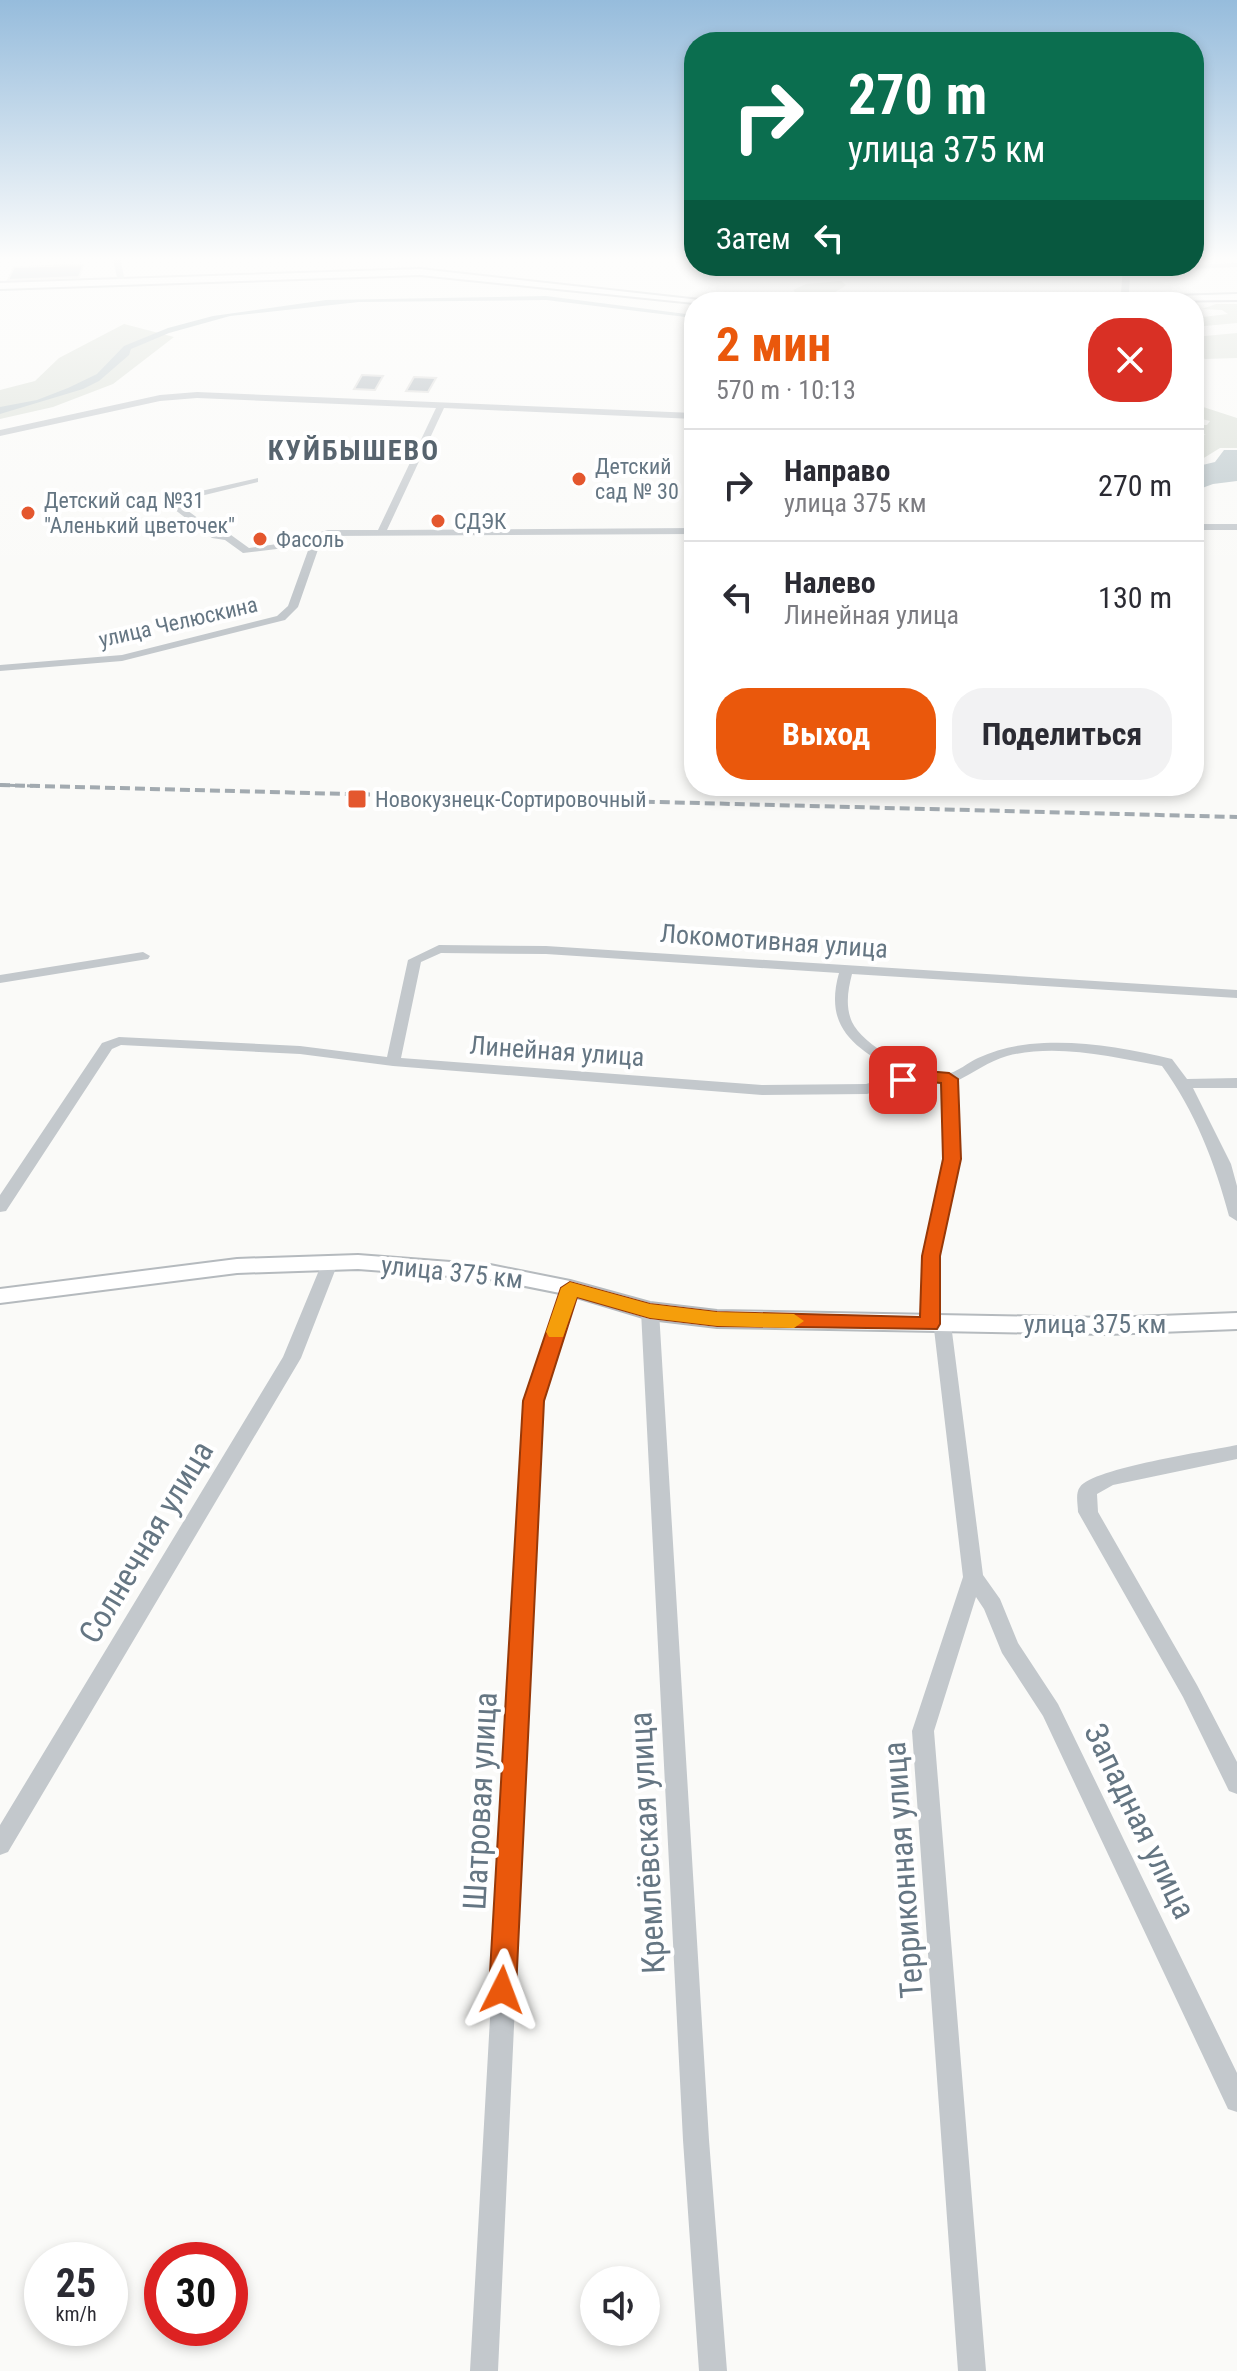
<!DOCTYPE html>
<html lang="ru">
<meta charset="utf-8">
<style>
:root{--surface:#fff;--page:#f2f2f3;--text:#2b2b33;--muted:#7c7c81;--line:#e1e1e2;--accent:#ea580c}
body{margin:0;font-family:"Roboto Condensed",sans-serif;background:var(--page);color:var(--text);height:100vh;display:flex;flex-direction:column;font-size:30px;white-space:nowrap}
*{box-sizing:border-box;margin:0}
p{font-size:26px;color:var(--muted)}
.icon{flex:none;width:44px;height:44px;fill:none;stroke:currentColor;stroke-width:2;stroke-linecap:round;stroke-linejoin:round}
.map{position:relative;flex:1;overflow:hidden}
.sheet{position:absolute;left:684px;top:292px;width:520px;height:504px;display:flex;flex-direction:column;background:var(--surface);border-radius:32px;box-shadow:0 4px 12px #0003}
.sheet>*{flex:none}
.top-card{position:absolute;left:684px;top:32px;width:520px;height:244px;border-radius:32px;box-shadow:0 4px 12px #0003;background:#0b6e4f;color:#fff;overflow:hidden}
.tools{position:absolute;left:580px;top:2266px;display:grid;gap:16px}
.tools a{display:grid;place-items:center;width:80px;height:80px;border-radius:50%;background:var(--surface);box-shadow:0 4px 12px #0003;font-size:40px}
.speed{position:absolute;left:24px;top:2242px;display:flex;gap:16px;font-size:40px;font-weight:700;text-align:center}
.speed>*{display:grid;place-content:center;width:104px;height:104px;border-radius:50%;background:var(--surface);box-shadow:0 4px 12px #0003;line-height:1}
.speed small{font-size:20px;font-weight:400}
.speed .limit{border:12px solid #d22;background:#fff;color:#111}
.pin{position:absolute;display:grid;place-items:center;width:68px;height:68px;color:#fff;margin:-34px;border-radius:16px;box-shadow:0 4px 12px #0006}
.me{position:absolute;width:88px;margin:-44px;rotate:3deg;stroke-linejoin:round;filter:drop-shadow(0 0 6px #0008)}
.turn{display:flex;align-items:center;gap:28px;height:168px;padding:0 32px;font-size:36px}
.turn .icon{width:104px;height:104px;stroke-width:2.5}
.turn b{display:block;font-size:56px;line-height:68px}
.then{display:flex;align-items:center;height:76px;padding:0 32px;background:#0003;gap:16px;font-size:30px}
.round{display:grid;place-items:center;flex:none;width:84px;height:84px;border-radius:32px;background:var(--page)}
.headline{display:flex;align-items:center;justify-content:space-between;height:136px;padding:0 32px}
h1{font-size:48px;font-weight:700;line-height:60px;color:var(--accent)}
.cta{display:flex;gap:16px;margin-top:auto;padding:16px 32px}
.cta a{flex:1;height:92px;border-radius:32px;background:var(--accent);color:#fff;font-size:32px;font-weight:700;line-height:92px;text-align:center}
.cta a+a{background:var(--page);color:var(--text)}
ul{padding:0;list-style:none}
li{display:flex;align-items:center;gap:24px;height:112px;padding:0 32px;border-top:2px solid var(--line)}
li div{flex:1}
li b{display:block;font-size:30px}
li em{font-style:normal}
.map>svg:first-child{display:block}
</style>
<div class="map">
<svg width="1237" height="2371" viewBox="0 0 1237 2371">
<rect width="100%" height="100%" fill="#fafaf8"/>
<!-- green -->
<g fill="#dadfd7">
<path d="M841 281 846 285C831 297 807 304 793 290L806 284Z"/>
<path d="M1216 304H1237V323L1194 327V318L1228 314 1222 310 1202 309Z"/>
<path d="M124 324 174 337 113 384 53 407 0 419V390L35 381 59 358Z"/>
<path d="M1237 333V358L1205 359 1199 353H1194V337Z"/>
<path d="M1194 404 1237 418V448H1220L1194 464V452L1198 453 1203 446 1194 444V434L1206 435 1194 430V425H1207L1210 421 1194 417Z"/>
</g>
<!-- water -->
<g fill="#bbc7cb">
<path d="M546 296 694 315V318L546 300 359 302 230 316 169 333 131 349 129 355 99 381 83 389 0 414V407L37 400 68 388 97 374 124 346 168 328 213 316 326 300Z"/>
<path d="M1224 450H1237V481L1213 484 1194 491V467L1215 462Z"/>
</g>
<!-- building -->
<g fill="#aab3b9" stroke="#dcdcda" stroke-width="2">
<path d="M83 265 79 277 8 280 14 267Z"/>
<path d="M362 375 383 376 375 390 354 389Z"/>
<path d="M414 377 436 378 428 392 406 391Z"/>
</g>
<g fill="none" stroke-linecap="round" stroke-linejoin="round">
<!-- major casing -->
<g stroke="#b5babe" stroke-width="4">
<g id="major">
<path d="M420 269 718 302 694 303 420 275 0 289V283Z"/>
<path d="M1237 294V300L1073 302 1078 299Z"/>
<path d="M358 1255 490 1265 570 1281 650 1303 717 1311 1108 1318 1237 1313V1329L1108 1334 717 1327 650 1319 570 1295 490 1279 358 1269 237 1273 0 1303V1289L237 1259Z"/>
</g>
</g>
<!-- minor -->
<g fill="#c3c8cc" fill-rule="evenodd">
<path d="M112 256H120L125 283 118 281Z"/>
<path d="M1237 263V267L1165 270 1130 276 1129 293 1124 302 1117 300 1121 293 1123 266H1131L1130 271 1164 266Z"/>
<path d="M197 392 694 413V419L444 408 387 530 694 528V534L328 536 321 541 298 607 285 620 122 661 0 671V665L122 655 277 616 288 606 310 545 243 553 225 540 212 538 166 503V499L258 478V482L176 502 218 533 231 535 249 548 313 539 317 533 328 530H378L436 408 197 398 160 401 0 436V430L160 395Z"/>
<rect x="1194" y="524" width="43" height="6"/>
<path d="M439 945 546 946 1237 990V998L852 974C848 990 845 1006 852 1022 863 1046 919 1077 946 1074 956 1073 969 1062 978 1058 999 1048 1021 1044 1044 1043 1086 1041 1131 1049 1172 1059L1187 1079 1237 1078V1088H1193L1231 1164 1237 1186V1221L1229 1216C1215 1163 1195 1111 1162 1066 1113 1057 1057 1043 1007 1056 989 1061 973 1073 957 1081L960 1159 939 1256V1319L948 1320 951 1324 983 1575 1000 1599 1018 1643 1058 1704 1237 2073V2112L1228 2109 1043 1716 1002 1653 984 1609 976 1597 934 1731 986 2371H958L912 1731 963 1577 934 1329 924 1328 921 1324 923 1256 944 1159 942 1083 916 1080 867 1094 762 1095 393 1066 300 1054 121 1045 112 1049 6 1211 0 1212V1195L102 1043 119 1037 300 1046 387 1057 408 960ZM441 953 546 954 839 973C823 1030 857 1049 902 1074L866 1084 762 1085 401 1058 421 962Z"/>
<path d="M143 952 150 956 148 959 0 983V975Z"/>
<path d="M330 1257 338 1263 301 1358 8 1852 0 1855V1825L283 1357 322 1263Z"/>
<path d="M570 1282 576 1284 578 1288 543 1401 498 2371H470L525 1401 562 1288 564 1284Z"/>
<path d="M650 1305 656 1307 659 1311 709 2140 727 2371H699L683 2140 641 1311 644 1307Z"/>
<path d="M1237 1445V1459L1113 1485 1097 1494 1098 1512 1197 1685 1237 1762V1794L1229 1791 1183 1697 1078 1512C1078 1505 1075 1493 1080 1487 1093 1468 1209 1451 1237 1445Z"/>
</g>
<!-- major -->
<use href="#major" fill="#fff" fill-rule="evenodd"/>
<!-- rail-far1 -->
<path stroke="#a2aab0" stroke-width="3" stroke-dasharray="6 3" stroke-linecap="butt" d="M0 785 37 786"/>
<!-- rail -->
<path stroke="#a2aab0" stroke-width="4" stroke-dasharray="10 5" stroke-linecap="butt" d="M0 785 1237 817"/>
</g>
<!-- sky -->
<linearGradient id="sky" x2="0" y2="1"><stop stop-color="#96bcdc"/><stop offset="0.44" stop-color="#fdfdfc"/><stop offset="1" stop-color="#fdfdfc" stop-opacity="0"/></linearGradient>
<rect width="1237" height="588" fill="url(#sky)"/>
<!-- route -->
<path fill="#ea580c" stroke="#983908" stroke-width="2" d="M915 1070 949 1073 958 1079 961 1159 940 1256V1324L937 1329 717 1326 650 1318 577 1297 544 1401 516 1990 512 1999 502 2003 493 1999 489 1990 523 1401 561 1288 570 1282 650 1304 717 1312 920 1317 922 1256 943 1159 941 1083 916 1081 903 1085 894 1080Z"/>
<!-- slow -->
<path fill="#f59e0b" d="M570 1282 650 1304 717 1312 794 1314 804 1321 794 1328 717 1326 650 1318 577 1297 563 1337H549L546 1332 561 1288Z"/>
<!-- markers -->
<g fill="#e4572e" stroke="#fff" stroke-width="3">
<circle cx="579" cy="479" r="8"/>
<circle cx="28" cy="513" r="8"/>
<circle cx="438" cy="521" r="8"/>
<circle cx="260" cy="539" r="8"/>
<rect x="347" y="789" width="20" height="20" rx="4"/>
</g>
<g text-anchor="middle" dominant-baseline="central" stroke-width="8" stroke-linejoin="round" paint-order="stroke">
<!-- far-poi labels -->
<g font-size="22" fill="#657683" stroke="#fff" text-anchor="start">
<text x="595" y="466">Детский<tspan x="595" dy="25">сад № 30</tspan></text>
<text x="44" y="500">Детский сад №31<tspan x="44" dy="25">"Аленький цветочек"</tspan></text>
<text x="454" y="521">СДЭК</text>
<text x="276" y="539">Фасоль</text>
<text x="375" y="799">Новокузнецк-Сортировочный</text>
</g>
<!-- far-street labels -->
<g font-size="22" fill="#657683" stroke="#fff">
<text transform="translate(178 622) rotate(-13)">улица Челюскина</text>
</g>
<!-- street labels -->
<g font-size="26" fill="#657683" stroke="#fff">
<text transform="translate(774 941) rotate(4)">Локомотивная улица</text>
<text transform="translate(557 1051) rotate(4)">Линейная улица</text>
<text transform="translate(452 1272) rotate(6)">улица 375 км</text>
<text x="1095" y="1324">улица 375 км</text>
</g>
<!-- far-district labels -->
<g font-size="28" font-weight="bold" letter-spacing="2" fill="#57646e" stroke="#fff">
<text x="354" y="450">КУЙБЫШЕВО</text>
</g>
<!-- near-street labels -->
<g font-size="32" fill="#657683" stroke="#fff">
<text transform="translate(146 1542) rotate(-59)">Солнечная улица</text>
<text transform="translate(480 1801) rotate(-87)">Шатровая улица</text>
<text transform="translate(1140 1821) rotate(64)">Западная улица</text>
<text transform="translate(647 1843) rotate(-93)">Кремлёвская улица</text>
<text transform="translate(903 1870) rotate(-94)">Терриконная улица</text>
</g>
</g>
</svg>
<div class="tools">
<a><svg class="icon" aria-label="sound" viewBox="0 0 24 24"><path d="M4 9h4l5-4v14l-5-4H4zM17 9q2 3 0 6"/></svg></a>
</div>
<div class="speed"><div>25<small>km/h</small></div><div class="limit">30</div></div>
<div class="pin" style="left:903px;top:1080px;background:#d93025"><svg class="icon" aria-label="arrive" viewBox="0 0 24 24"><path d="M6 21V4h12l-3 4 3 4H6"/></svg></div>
<svg class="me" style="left:502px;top:1990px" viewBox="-20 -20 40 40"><path d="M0-17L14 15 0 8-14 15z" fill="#ea580c" stroke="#fff" stroke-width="4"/></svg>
<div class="top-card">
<div class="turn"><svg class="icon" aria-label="right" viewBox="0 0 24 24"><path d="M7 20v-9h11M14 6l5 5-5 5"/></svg><div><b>270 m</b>улица 375 км</div></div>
<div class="then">Затем<svg class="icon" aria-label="left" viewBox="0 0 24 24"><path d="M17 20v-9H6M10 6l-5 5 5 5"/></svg></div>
</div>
<section class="sheet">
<div class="headline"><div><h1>2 мин</h1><p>570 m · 10:13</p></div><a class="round" style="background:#d93025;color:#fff"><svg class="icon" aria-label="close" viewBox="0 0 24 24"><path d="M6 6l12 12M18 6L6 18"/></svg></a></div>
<ul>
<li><svg class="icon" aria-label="right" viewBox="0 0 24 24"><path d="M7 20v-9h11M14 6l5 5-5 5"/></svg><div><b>Направо</b><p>улица 375 км</p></div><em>270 m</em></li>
<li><svg class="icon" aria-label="left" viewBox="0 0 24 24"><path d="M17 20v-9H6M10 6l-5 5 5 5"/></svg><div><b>Налево</b><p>Линейная улица</p></div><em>130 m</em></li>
</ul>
<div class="cta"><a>Выход</a><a>Поделиться</a></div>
</section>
</div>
